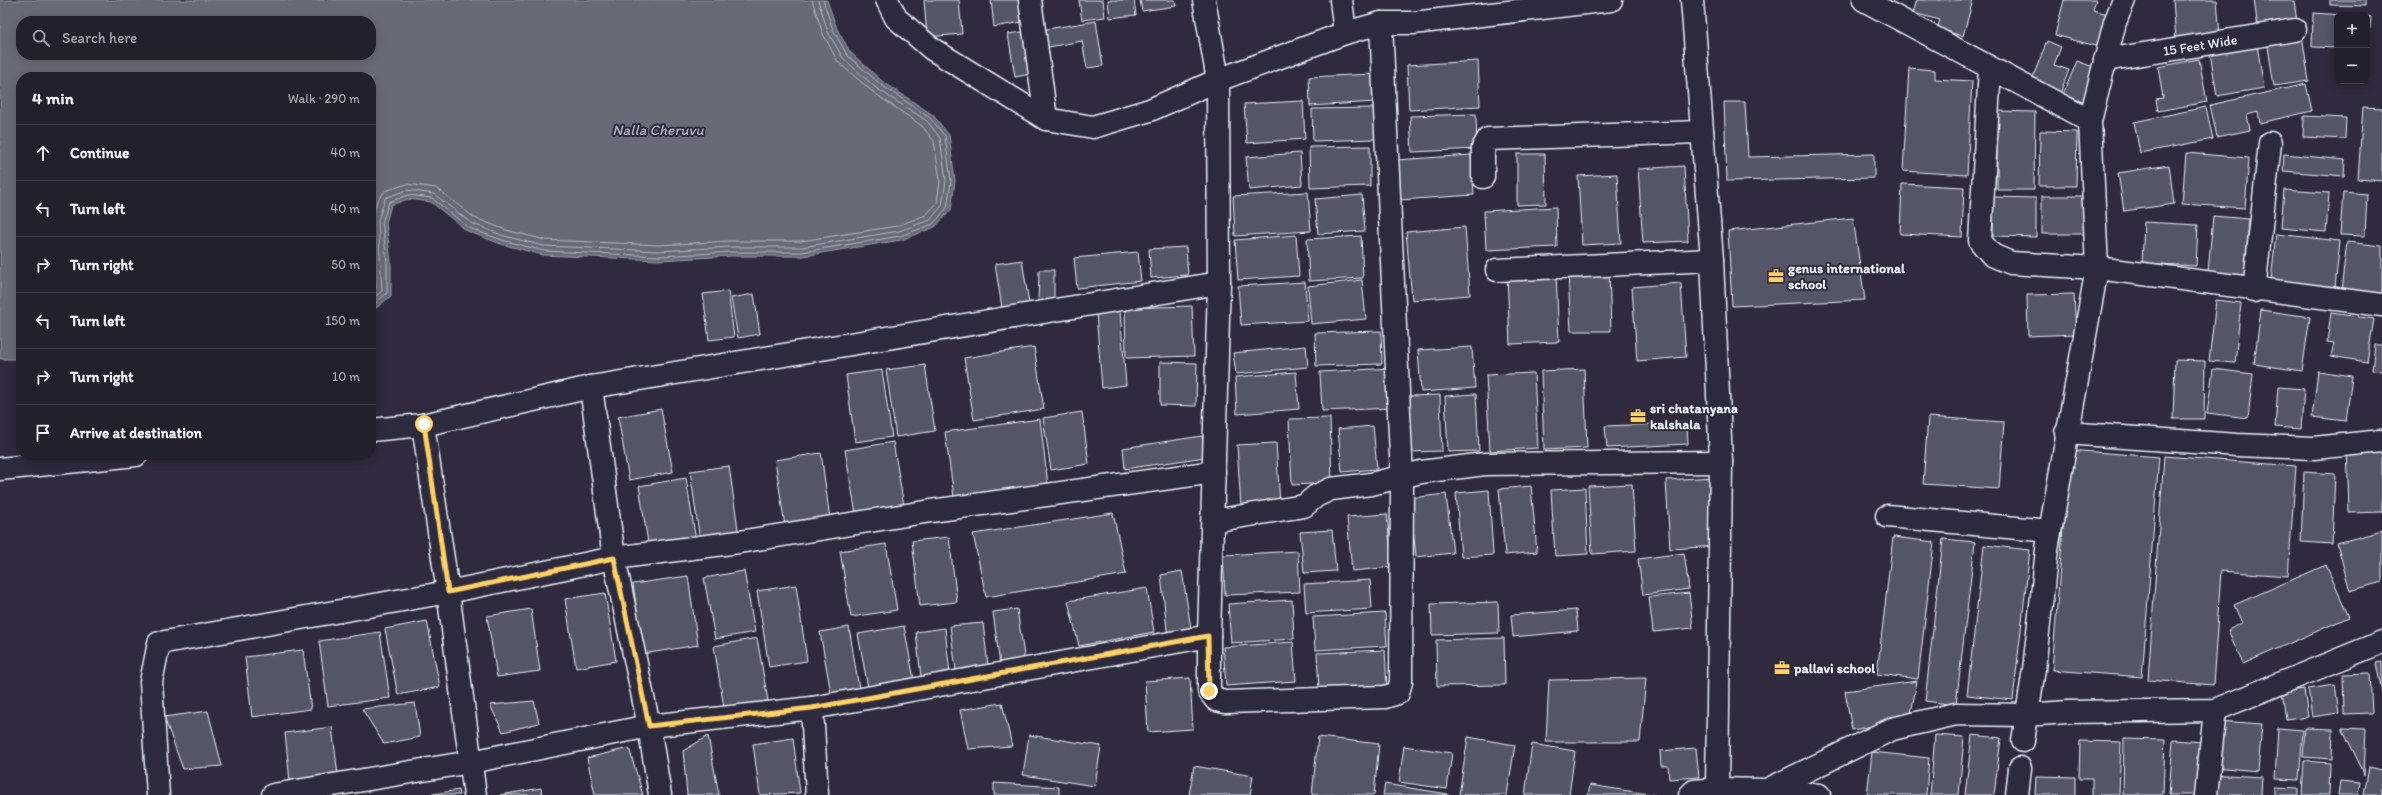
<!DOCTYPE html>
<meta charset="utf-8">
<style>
body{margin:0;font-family:Itim,sans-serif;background:#2f2d3a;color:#f1f3f6}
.controls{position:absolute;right:12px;top:12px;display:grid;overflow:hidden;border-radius:8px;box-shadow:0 2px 10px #0003}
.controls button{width:36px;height:36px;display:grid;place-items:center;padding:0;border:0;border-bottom:1px solid #403e4a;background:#23202e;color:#f1f3f6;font:20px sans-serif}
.stop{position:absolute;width:12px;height:12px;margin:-9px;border:3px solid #ffd166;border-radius:50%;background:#fff}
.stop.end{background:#ffd166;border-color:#fff;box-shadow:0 1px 4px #0008}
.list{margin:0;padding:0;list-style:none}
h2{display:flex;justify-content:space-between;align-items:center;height:52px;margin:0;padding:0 16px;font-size:17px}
h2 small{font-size:13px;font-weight:400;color:#a3a3aa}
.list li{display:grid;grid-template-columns:26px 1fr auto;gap:12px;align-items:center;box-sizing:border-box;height:56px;padding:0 16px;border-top:1px solid #403e4a}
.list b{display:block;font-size:15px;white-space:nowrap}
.list em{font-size:13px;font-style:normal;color:#a3a3aa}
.icon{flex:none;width:22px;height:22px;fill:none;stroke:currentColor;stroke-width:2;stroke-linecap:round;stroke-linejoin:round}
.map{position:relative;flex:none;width:2382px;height:795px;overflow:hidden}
.search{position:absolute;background:#23202e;box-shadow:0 2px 10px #0003;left:16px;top:16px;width:360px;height:44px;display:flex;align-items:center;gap:10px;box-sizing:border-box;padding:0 14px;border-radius:16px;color:#a3a3aa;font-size:15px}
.panel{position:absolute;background:#23202e;box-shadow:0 2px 10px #0003;left:16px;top:72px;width:360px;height:388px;border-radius:16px}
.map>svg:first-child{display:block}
</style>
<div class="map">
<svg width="2382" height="795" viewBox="0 0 2382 795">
<rect width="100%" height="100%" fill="#2f2a3d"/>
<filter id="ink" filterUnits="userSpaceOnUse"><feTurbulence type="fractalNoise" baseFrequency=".025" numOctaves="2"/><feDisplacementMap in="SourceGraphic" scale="8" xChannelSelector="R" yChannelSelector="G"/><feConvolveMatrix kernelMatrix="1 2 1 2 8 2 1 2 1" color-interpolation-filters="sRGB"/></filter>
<g filter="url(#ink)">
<!-- water -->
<path fill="#696978" stroke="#9c9fab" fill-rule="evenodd" d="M0 0H827L837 29 850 52 882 81 933 115 949 135 955 181 951 210 935 227 901 240 803 256H731L659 260 543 255 501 244 467 231 431 202 408 199 391 205 386 223 391 262V296L371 312V77H21V359H0ZM21 21H371V55H21Z"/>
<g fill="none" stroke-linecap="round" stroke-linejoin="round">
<!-- shore -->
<g stroke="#b5bbc5" stroke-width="1">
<polyline points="371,293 376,288 371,222 377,201 385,191 407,184 436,188 475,218 506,230 545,240 659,245 731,241 801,241 897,226 926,215 937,203 940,181 934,141 922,126 873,92 838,62 823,34 812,0"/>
<polyline points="371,300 382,291 378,221 385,198 407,190 434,194 471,223 504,236 544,246 659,251 731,247 802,247 899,231 930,220 942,206 946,181 940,138 927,121 876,88 843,58 828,32 818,0"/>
<polyline points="371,307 387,293 387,262 382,222 389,202 408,195 432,198 469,228 502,240 544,251 659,256 731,252 802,252 900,236 933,224 947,208 951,181 945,136 930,118 880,84 847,55 833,30 823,0"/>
</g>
</g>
<!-- building -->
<g fill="#575565" stroke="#e8f1f8">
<polygon points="924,0 959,0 962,34 927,37"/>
<polygon points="991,0 1019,0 1022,22 994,27"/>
<polygon points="1079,0 1103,0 1105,17 1082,20"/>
<polygon points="1108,0 1134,0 1136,15 1110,18"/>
<polygon points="1140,0 1175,0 1176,6 1142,11"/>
<polygon points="1917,0 1973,0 1963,36 1937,29 1940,20 1913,13"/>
<polygon points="2064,0 2096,0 2093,10 2108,14 2099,47 2055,35"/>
<polygon points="2173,0 2217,0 2220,35 2176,39"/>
<polygon points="2254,0 2294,0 2297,22 2258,28"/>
<polygon points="2330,0 2365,0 2365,6 2330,5"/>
<polygon points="2313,13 2343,15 2337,15 2337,48 2312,47"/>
<polygon points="2367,16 2371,17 2368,50 2367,50"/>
<polygon points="1096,21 1103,66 1087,68 1082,41 1043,48 1041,30"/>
<polygon points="1030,31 1036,73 1015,77 1008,34"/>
<polygon points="2302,35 2309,81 2274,86 2267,40"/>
<polygon points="2047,41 2061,47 2054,65 2069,70 2059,96 2030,84"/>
<polygon points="2257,45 2264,88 2217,96 2210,53"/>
<polygon points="2199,59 2207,102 2158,111 2156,99 2163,98 2158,67"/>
<polygon points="1478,61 1480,106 1409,110 1407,65"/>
<polygon points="2077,61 2099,69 2085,103 2063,94"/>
<polygon points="1909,68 1935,70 1935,79 1972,81 1967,175 1903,171"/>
<polygon points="1374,74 1376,102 1310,106 1309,77"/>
<polygon points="2306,84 2312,111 2260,123 2258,112 2247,115 2250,130 2217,137 2210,105"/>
<polygon points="1303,101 1305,139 1247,143 1244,104"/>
<polygon points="1724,102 1745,102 1748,157 1874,154 1874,178 1727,181"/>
<polygon points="2206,107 2213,139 2140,153 2134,122"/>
<polygon points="2363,107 2382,108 2382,181 2358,179"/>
<polygon points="1374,108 1375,139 1313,141 1312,109"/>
<polygon points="1997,111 2035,112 2034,190 1997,190"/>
<polygon points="1476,114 1477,149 1412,152 1410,116"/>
<polygon points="2304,116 2346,118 2345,139 2303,137"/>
<polygon points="2040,131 2077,132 2076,186 2039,186"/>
<polygon points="1370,146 1370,186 1310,188 1309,147"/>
<polygon points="1300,153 1302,185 1249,190 1246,157"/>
<polygon points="2186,153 2249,158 2245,208 2182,204"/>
<polygon points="1517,154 1545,154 1546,204 1517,205"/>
<polygon points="2284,154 2345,160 2344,176 2283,171"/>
<polygon points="1471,155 1474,195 1399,200 1396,160"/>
<polygon points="2169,165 2174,204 2124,211 2118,173"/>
<polygon points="1684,166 1688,241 1643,243 1638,169"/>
<polygon points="1617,174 1621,243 1582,245 1578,176"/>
<polygon points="1902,184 1964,187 1962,237 1900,234"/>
<polygon points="2284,190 2329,193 2326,232 2281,228"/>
<polygon points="1308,192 1311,231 1235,236 1233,196"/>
<polygon points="2343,192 2367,194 2365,236 2340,235"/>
<polygon points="1362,195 1365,231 1318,234 1315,199"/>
<rect x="2042" y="196" width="47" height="38"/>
<polygon points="1993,197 2036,198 2036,237 1993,236"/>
<polygon points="1556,207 1557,247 1486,250 1484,211"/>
<polygon points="2213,216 2249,219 2245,275 2208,272"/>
<polygon points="1853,218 1865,300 1732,306 1728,231"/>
<polygon points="2144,222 2198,225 2196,266 2142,263"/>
<polygon points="1465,227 1470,295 1412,300 1406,232"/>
<polygon points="2276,234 2340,241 2335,287 2271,280"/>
<polygon points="1296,235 1299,276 1238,280 1235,240"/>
<polygon points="1361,236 1363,278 1309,281 1307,239"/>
<polygon points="2347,242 2382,246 2382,295 2341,290"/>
<polygon points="1186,247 1188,275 1151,278 1149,249"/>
<polygon points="1138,252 1141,281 1077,288 1074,258"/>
<polygon points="1022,260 1030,310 1003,314 995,264"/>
<polygon points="1039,270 1054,270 1054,305 1038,305"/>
<polygon points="1609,270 1611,331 1571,331 1568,273"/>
<polygon points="1556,273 1559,342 1510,344 1507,275"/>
<polygon points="1362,280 1366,319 1311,324 1308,286"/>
<polygon points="1305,282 1308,321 1241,325 1238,286"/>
<polygon points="1681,283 1686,357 1637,361 1632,287"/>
<polygon points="728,291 734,337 709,340 703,294"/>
<polygon points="754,294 760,334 738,338 731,298"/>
<polygon points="2074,294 2076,334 2028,336 2027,295"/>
<polygon points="2216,300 2241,303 2235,363 2209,361"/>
<polygon points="1192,306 1194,356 1126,358 1125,308"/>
<polygon points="2261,310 2310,317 2302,371 2254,364"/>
<polygon points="1120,311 1126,385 1102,388 1096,313"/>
<polygon points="2331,313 2374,319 2367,362 2331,356 2334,343 2327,342"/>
<polygon points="1381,331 1382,364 1316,366 1315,333"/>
<polygon points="2375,345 2382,345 2382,371 2372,370"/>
<polygon points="1306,346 1308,367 1236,374 1233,353"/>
<polygon points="1034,347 1044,409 974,420 964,358"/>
<polygon points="1472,347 1475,388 1421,392 1418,350"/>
<polygon points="2175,360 2205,361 2204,419 2173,419"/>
<polygon points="1160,362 1197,363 1196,406 1160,405"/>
<polygon points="925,365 935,431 896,437 886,370"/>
<polygon points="1392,368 1394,408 1322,411 1320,372"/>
<polygon points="1584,369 1587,448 1544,450 1541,371"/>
<polygon points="2213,369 2253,374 2248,418 2207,413"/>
<polygon points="882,370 892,437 855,442 846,375"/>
<polygon points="2318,371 2352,376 2346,421 2312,417"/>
<polygon points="1296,372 1299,409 1237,414 1235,377"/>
<polygon points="1534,373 1538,448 1490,451 1486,375"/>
<polygon points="2278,387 2304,389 2301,429 2275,427"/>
<polygon points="1476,394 1479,451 1448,452 1445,396"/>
<polygon points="1440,395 1442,451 1411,452 1409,396"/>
<polygon points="661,409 673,472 629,480 618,417"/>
<polygon points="1082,412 1089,464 1051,470 1043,418"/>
<polygon points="1928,417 2004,422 1999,489 1923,484"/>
<polygon points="1330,418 1332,483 1292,485 1289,419"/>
<polygon points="1040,419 1048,485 954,497 945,432"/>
<polygon points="1687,423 1688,444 1607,448 1605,426"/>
<polygon points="1373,426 1377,469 1342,472 1338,429"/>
<polygon points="1202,436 1205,457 1125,469 1123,448"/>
<polygon points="893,442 904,506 856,514 845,450"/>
<polygon points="1276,443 1280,504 1241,507 1237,445"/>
<polygon points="2382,445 2382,512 2349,513 2347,446"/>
<polygon points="2069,450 2159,457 2142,677 2052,670"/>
<polygon points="821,453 830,519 785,526 775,460"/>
<polygon points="2164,456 2296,466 2288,576 2221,571 2213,685 2148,680"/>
<polygon points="729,466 739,536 700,541 690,471"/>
<polygon points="2304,472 2335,474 2332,544 2301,542"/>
<polygon points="1714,477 1718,546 1670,549 1666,480"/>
<polygon points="686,478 696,541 649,549 639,486"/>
<polygon points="1632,484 1636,551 1592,554 1588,486"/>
<polygon points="1531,486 1537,552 1505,555 1499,489"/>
<polygon points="1585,488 1588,554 1555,556 1551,490"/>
<polygon points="1489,490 1493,555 1461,557 1456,493"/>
<polygon points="1446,494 1453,553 1416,557 1410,498"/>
<polygon points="1113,513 1126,574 986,597 973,534"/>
<polygon points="1387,514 1392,567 1352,571 1347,517"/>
<polygon points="1332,530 1336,571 1304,573 1300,532"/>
<polygon points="2382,531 2382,582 2350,591 2337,543"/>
<polygon points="949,537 957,602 920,606 912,541"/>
<polygon points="1893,537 1934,542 1918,679 1877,674"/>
<polygon points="1943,539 1975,542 1956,705 1925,701"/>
<polygon points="886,544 897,610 851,617 840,551"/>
<polygon points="1984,545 2030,550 2013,700 1967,695"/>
<polygon points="1298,551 1300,592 1225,595 1223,555"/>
<polygon points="1684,553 1689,589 1643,595 1638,559"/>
<polygon points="2326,565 2349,617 2243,664 2228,630 2242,623 2234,605"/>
<polygon points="744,571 755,632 715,639 704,578"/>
<polygon points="1182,571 1192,635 1168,639 1161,575"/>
<polygon points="688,576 698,645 643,654 633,584"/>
<polygon points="1370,580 1372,609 1306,613 1304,584"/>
<polygon points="796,585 807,661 769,667 757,591"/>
<polygon points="1147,588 1154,632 1079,646 1068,601"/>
<polygon points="605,593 616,661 576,668 565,599"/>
<polygon points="1689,593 1693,628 1653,632 1649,597"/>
<polygon points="1292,600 1294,639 1231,643 1228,604"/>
<polygon points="1498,602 1499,633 1432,635 1431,604"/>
<polygon points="531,609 540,671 497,677 487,616"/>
<polygon points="1017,609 1025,662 1000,665 993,612"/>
<polygon points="1576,610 1578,631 1513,637 1511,615"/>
<polygon points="1385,613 1387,646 1315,650 1313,617"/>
<polygon points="427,621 440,687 398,695 385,629"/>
<polygon points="983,623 988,666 956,670 950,626"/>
<polygon points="904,626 914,680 868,688 858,634"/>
<polygon points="849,627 860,695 832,699 820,632"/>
<polygon points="945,628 950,674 921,677 916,632"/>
<polygon points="380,632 390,698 328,706 319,641"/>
<polygon points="757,638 768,701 724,708 714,646"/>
<polygon points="1504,638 1505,685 1437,686 1436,640"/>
<polygon points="1293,642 1296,681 1226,686 1223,647"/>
<polygon points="303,650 311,709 252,717 245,657"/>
<polygon points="1385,650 1387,687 1319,690 1317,653"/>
<polygon points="2382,662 2382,693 2376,663"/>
<polygon points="2370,673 2372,713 2344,714 2343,674"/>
<polygon points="1190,678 1193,729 1148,732 1145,681"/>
<polygon points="1646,678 1640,742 1546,742 1549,680"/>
<polygon points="1917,681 1910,719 1852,730 1845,691"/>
<polygon points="2335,685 2339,713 2312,717 2308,689"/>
<polygon points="2304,689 2308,717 2286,720 2282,692"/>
<polygon points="534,701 539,723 503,732 490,705"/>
<polygon points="415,703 420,737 384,744 362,709"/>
<polygon points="1002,703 1012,746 968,749 960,710"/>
<polygon points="208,711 222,766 183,769 164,717"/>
<polygon points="2218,721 2262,724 2258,771 2214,767"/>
<polygon points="332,727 338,775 290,781 285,733"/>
<polygon points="2278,728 2303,730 2299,780 2275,779"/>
<polygon points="2305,728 2333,729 2332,759 2303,757"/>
<polygon points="2342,728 2366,729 2364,776 2363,771"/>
<polygon points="1029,735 1101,746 1095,786 1023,775"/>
<polygon points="1935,735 1964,737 1959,795 1930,795"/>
<polygon points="1972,735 2001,738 1994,795 1965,795"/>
<polygon points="708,736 719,795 687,795 683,751"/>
<polygon points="1318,737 1379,744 1374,795 1312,795"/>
<polygon points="1468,737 1515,745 1507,795 1459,795"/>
<polygon points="793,738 800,793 760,795 753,744"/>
<polygon points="2124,739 2165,740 2163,795 2123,795"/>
<polygon points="2173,740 2204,742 2200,795 2169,795"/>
<polygon points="2080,741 2121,742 2119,795 2092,795 2092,779 2079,779"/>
<polygon points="1532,744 1575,751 1569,795 1525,795"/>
<polygon points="1404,746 1452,753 1447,789 1399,782"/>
<polygon points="629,748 643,795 595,795 587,758"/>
<polygon points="1696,748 1699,777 1669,779 1668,766 1661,766 1660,751"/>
<polygon points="1872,752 1929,758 1926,795 1867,795"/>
<polygon points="2304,761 2330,763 2329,795 2302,795"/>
<polygon points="1194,766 1253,776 1250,795 1189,795"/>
<polygon points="2369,767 2382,770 2382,795 2364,795"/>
<polygon points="2209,774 2262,777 2261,795 2208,795"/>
<polygon points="2036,776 2075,777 2075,795 2035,795"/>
<polygon points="2340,781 2360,783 2358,795 2338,795"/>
<polygon points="994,783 1059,787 1059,795 994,795"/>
<polygon points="1385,784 1448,794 1448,795 1383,795"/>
<polygon points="1590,785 1654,795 1588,795"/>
<polygon points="2275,787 2298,788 2298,795 2275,795"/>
<polygon points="541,788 542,795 500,795"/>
<polygon points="459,790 460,795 427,795"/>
</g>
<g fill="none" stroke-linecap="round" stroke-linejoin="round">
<defs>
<g id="street">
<polyline points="887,0 896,18 932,49 1046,119 1093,127 1150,110 1218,80 1345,33 1381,23 1413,23 1611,0"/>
<polyline points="1030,0 1046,119"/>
<polyline points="1341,0 1345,33"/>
<polyline points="1692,0 1712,260 1721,462 1717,789"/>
<polyline points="1864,0 2090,121"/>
<polyline points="2105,60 2295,30"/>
<polyline points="1990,68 1980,241 1992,255 2011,263 2097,268 2382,305"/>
<polyline points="1483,177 1483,148 1488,139 1702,132"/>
<polyline points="1497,270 1712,260"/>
<polyline points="2254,291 2270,143"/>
<polyline points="591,387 614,558 649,726 660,795"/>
<polyline points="371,430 423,425"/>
<polyline points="2066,433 2237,445 2314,448 2382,441"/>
<polyline points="0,469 136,455"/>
<polyline points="1887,516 2050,531"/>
<polyline points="1213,521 1304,506 1316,496 1331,489 1371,484 1421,472 1485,464 1721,462"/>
<polyline points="1209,636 1209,691 1216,700 1225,702 1385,697 1398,693 1401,682 1402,478 1381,23"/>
<polyline points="812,708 817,795"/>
<polyline points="2023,741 2034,669 2047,549 2097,268 2090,121 2115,22 2124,0"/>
<polyline points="1767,790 1819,795"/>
<polyline points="158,795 151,682 159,643 448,592 423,425 591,387 1219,283"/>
<polyline points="273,795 471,762 649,726 812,708 1209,636 1219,283 1218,80 1204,0"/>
<polyline points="475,795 448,592 614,558 739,542 931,511 1214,472"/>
<polyline points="1690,795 1694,791 1717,789 1767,790 1892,729 1956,714 2026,715 2067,712 2215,710 2382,642"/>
<polyline points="2017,795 2020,768"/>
<polyline points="2206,795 2215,710"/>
</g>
</defs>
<!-- street casing -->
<use href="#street" stroke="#e8f1f8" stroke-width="25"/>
<!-- street -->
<use href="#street" stroke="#2f2a3d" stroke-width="22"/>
</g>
</g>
<g fill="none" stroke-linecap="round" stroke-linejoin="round" filter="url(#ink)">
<!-- route -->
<polyline stroke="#ffd166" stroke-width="5" points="424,424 448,592 614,558 649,726 812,708 1208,636 1209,691"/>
</g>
<!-- icons -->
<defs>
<symbol id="office-bare" viewBox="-9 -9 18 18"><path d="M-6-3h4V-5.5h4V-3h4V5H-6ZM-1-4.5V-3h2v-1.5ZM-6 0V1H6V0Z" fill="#ffd166" stroke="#2f2a3d" stroke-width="2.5" paint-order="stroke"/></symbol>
</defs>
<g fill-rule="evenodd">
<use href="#office-bare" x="1765" y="265" width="22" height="22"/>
<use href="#office-bare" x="1627" y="405" width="22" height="22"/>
<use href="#office-bare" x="1771" y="657" width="22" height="22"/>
</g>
<g text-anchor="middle" stroke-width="4" stroke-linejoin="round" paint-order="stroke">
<!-- street labels -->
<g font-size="14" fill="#e8f1f8" stroke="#2f2a3d">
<text transform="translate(2200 45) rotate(-9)" y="5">15 Feet Wide</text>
</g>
<!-- poi labels -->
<g font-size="14" font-weight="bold" fill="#e8f1f8" stroke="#2f2a3d" text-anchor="start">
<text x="1788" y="273">genus international<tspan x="1788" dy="16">school</tspan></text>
<text x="1650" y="413">sri chatanyana<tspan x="1650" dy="16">kalshala</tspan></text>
<text x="1794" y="673">pallavi school</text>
</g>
<!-- water labels -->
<g font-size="15" font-style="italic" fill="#afb4be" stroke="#2f2a3d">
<text x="658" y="135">Nalla Cheruvu</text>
</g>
</g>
</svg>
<div class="controls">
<button>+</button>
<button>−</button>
</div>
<div class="stop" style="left:424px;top:424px"></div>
<div class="stop end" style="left:1209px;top:691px"></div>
<div class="search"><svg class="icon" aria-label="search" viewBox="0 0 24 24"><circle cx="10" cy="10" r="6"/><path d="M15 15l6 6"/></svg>Search here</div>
<section class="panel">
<h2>4 min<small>Walk · 290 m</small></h2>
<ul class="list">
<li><svg class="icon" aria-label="ahead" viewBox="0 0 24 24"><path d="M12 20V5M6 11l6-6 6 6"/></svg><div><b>Continue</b></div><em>40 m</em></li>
<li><svg class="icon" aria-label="left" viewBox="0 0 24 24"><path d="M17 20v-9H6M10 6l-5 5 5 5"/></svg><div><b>Turn left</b></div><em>40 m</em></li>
<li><svg class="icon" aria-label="right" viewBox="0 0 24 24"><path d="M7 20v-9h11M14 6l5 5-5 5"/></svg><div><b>Turn right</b></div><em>50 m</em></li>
<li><svg class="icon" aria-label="left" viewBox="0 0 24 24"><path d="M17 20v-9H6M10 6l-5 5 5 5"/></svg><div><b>Turn left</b></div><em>150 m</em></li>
<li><svg class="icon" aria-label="right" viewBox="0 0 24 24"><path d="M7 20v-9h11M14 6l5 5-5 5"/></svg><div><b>Turn right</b></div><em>10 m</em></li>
<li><svg class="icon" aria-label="arrive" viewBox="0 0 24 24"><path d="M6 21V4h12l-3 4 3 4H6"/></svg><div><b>Arrive at destination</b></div></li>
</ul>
</section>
</div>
